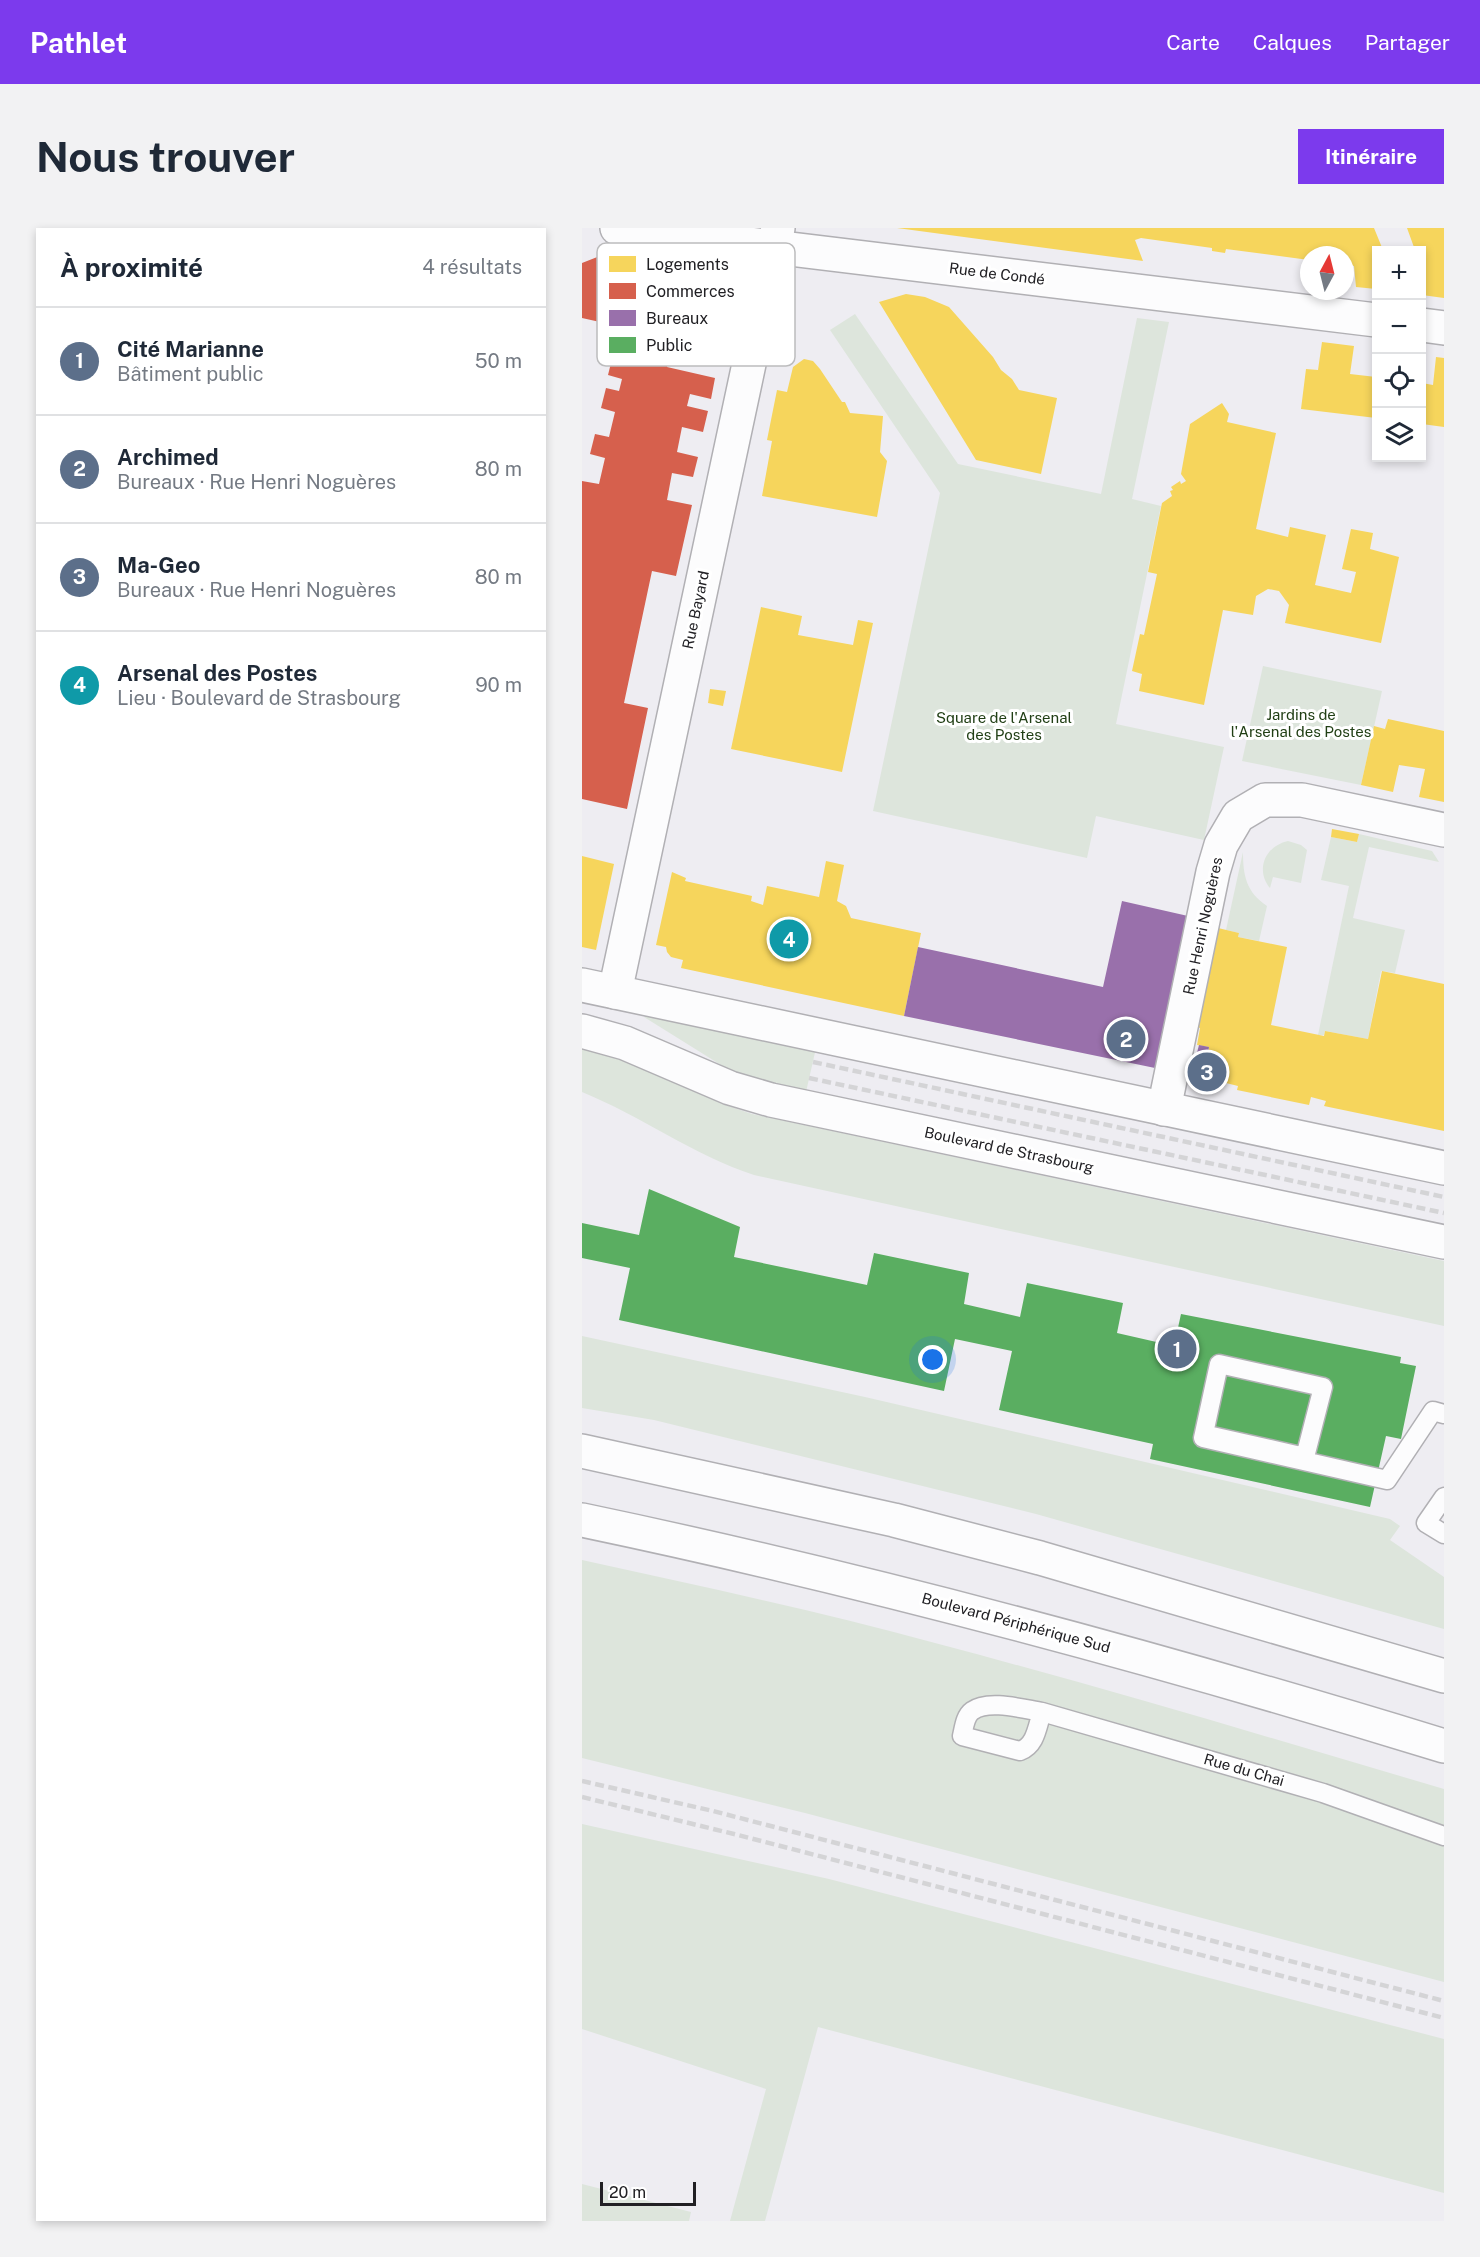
<!DOCTYPE html>
<html lang="fr">
<meta charset="utf-8">
<style>
body{margin:0;font-family:"Public Sans",sans-serif;background:#f2f2f3;color:#1f2937}
.controls{position:absolute;right:18px;top:18px;display:grid;overflow:hidden;border-radius:0px;box-shadow:0 3px 9px #0003}
.controls button{width:54px;height:54px;display:grid;place-items:center;padding:0;border:0;border-bottom:2px solid #e0e1e3;background:#fff;color:#1f2937;font:30px sans-serif}
.compass{position:absolute;left:718px;top:18px;width:54px;height:54px;border-radius:50%;background:#fff;box-shadow:0 3px 9px #0003;rotate:7deg}
.scale{position:absolute;left:18px;bottom:15px;width:96px;box-sizing:border-box;padding-left:6px;border:3px solid #212024;border-top:0;font-size:16px;line-height:21px;white-space:nowrap;color:#212024;-webkit-text-stroke:4px #fff;paint-order:stroke}
.you{position:absolute;left:351px;top:1132px;width:21px;height:21px;margin:-15px;border:4px solid #fff;border-radius:50%;background:#1a73e8;box-shadow:0 0 0 9px #1a73e833}
.badge{display:grid;place-items:center;width:39px;height:39px;border-radius:50%;background:#7c3aed;color:#fff;font-size:20px;font-weight:700}
.pin{position:absolute;translate:-50% -50%;border:3px solid #fff;box-shadow:0 2px 6px #0006}
.list{margin:0;padding:0;list-style:none}
h2{display:flex;justify-content:space-between;align-items:center;height:78px;margin:0;padding:0 24px;font-size:26px}
h2 small{font-size:20px;font-weight:400;color:#747a83}
.list li{display:grid;grid-template-columns:39px 1fr auto;gap:18px;align-items:center;box-sizing:border-box;height:108px;padding:0 24px;border-top:2px solid #e0e1e3}
.list b{display:block;font-size:22px;white-space:nowrap}
.list p{margin:0;font-size:20px;white-space:nowrap;color:#747a83}
.list em{font-size:20px;font-style:normal;color:#747a83}
.icon{flex:none;width:33px;height:33px;fill:none;stroke:currentColor;stroke-width:2;stroke-linecap:round;stroke-linejoin:round}
.map{position:relative;flex:none;width:862px;height:1993px;overflow:hidden;border-radius:0px}
header{display:flex;align-items:center;gap:36px;box-sizing:border-box;height:84px;padding:0 30px;background:#7c3aed;color:#fff}
header strong{font-size:28px}
nav{display:flex;gap:33px;margin-inline-start:auto;font-size:21px}
.intro{display:flex;align-items:center;justify-content:space-between;box-sizing:border-box;height:144px;padding:0 36px}
h1{margin:0;font-size:42px}
.button{padding:15px 27px;border-radius:0px;background:#7c3aed;color:#fff;font-size:21px;font-weight:700}
main{display:flex;gap:36px;padding:0 36px}
aside{flex:1;background:#fff;border-radius:0px;box-shadow:0 3px 9px #0003}
.map>svg:first-child{display:block}
</style>
<header>
<strong>Pathlet</strong>
<nav><a>Carte</a><a>Calques</a><a>Partager</a></nav>
</header>
<div class="intro"><h1>Nous trouver</h1><a class="button">Itinéraire</a></div>
<main>
<aside>
<h2>À proximité<small>4 résultats</small></h2>
<ul class="list">
<li><span class="badge" style="background:#5c6f8a">1</span><div><b>Cité Marianne</b><p>Bâtiment public</p></div><em>50 m</em></li>
<li><span class="badge" style="background:#5c6f8a">2</span><div><b>Archimed</b><p>Bureaux · Rue Henri Noguères</p></div><em>80 m</em></li>
<li><span class="badge" style="background:#5c6f8a">3</span><div><b>Ma-Geo</b><p>Bureaux · Rue Henri Noguères</p></div><em>80 m</em></li>
<li><span class="badge" style="background:#0f9aa8">4</span><div><b>Arsenal des Postes</b><p>Lieu · Boulevard de Strasbourg</p></div><em>90 m</em></li>
</ul>
</aside>
<div class="map">
<svg width="862" height="1993" viewBox="0 0 862 1993">
<rect width="100%" height="100%" fill="#eeedf2"/>
<!-- green -->
<g fill="#dde5dc">
<polygon points="273,86 376,236 519,266 555,90 587,94 550,271 579,278 534,496 642,519 622,612 514,588 505,630 291,583 358,265 248,102"/>
<polygon points="681,438 800,463 779,557 660,533"/>
<polygon points="777,606 850,623 857,634 787,619 771,690 823,702 813,745 799,743 786,811 743,803 742,807 736,807 767,658 739,652 749,609 775,614"/>
<path d="M706 613 719 617 725 622 719 655 691 649 688 660C673 642 683 618 706 613Z"/>
<path d="M661 624C661 647 664 664 685 678L677 713 656 709 657 705 644 702Z"/>
<polygon points="66,784 234,820 224,864 175,854 147,842 62,789"/>
<path d="M0 813 89 847 138 875 170 886 862 1033V1098L172 947C111 927 59 888 0 864Z"/>
<polygon points="0,1108 283,1169 808,1291 818,1298 808,1312 862,1349 862,1401 454,1286 72,1192 0,1180"/>
<path d="M0 1332C118 1358 236 1383 353 1415 523 1460 693 1511 862 1561V1754L223 1585 0 1530Z"/>
<polygon points="0,1596 247,1651 862,1811 862,1965 236,1799 183,1993 148,1993 184,1861 0,1801"/>
<polygon points="0,1956 109,1984 107,1993 0,1993"/>
</g>
<!-- homes -->
<g fill="#f6d55c">
<polygon points="315,0 792,0 801,22 794,22 794,61 774,59 772,38 763,36 763,27 727,27 727,32 644,21 643,25 630,23 630,20 559,10 553,12 561,33"/>
<polygon points="825,0 862,0 862,70 840,67 840,53 844,51 840,40 840,22 833,22"/>
<polygon points="324,66 343,69 367,79 411,129 419,142 430,151 437,162 475,170 459,246 394,232 297,74"/>
<polygon points="740,114 772,118 768,146 794,149 794,190 719,181 724,141 736,142"/>
<polygon points="854,129 862,130 862,199 840,196 840,155 851,157"/>
<polygon points="222,131 231,133 238,141 260,174 263,174 268,185 301,188 298,224 305,233 295,289 180,268 190,213 185,212 195,162 205,164 211,139"/>
<polygon points="640,175 647,186 645,194 694,205 674,301 706,309 708,299 744,307 733,357 769,365 774,344 760,341 769,301 791,305 788,321 817,329 799,415 703,395 707,377 697,363 686,361 674,368 671,387 641,382 622,477 557,463 560,446 550,443 558,406 562,407 575,346 566,344 580,275 590,268 588,263 591,262 589,259 598,253 599,256 604,253 599,246 608,196"/>
<polygon points="179,379 220,388 216,407 271,417 276,392 291,395 260,544 149,521"/>
<polygon points="128,461 144,463 141,478 126,475"/>
<polygon points="806,491 862,503 862,574 837,569 843,541 817,537 811,564 779,557 792,498 803,501"/>
<polygon points="750,601 777,606 775,614 749,609"/>
<polygon points="0,628 32,636 14,722 0,719"/>
<polygon points="244,633 262,637 255,673 264,678 269,690 339,705 322,788 99,740 101,732 89,729 85,724 84,719 74,717 90,644 104,650 103,653 170,668 169,673 181,677 185,658 237,669"/>
<polygon points="636,700 657,705 656,709 705,719 689,797 742,808 743,803 786,811 800,743 862,756 862,903 742,878 744,873 729,869 727,877 655,862 656,858 644,855 646,844 623,839 627,819 615,817 618,800 615,799"/>
</g>
<!-- shops -->
<polygon fill="#d6604d" points="28,24 158,41 142,121 91,110 85,139 133,150 129,171 108,166 105,178 126,183 121,204 100,199 95,224 116,229 111,249 90,245 85,272 110,277 94,348 70,343 42,475 66,480 45,581 0,571 0,253 17,256 23,230 8,226 13,206 27,209 33,184 19,180 24,160 37,163 40,151 26,147 31,127 61,134 67,105 0,90 0,35"/>
<!-- offices -->
<g fill="#9970ab">
<polygon points="540,673 606,688 573,840 322,788 336,719 521,759"/>
<polygon points="617,817 627,819 623,839 646,844 644,854 609,848"/>
</g>
<!-- public -->
<polygon fill="#5aae61" points="67,961 158,999 152,1029 285,1057 292,1025 387,1045 382,1076 438,1089 445,1055 541,1075 535,1105 592,1118 599,1086 819,1129 818,1135 834,1138 819,1211 804,1208 788,1279 568,1231 571,1216 417,1182 430,1123 373,1111 362,1163 37,1092 48,1040 0,1030 0,995 57,1007"/>
<g fill="none" stroke-linecap="round" stroke-linejoin="round">
<defs>
<g id="service">
<polyline points="630,1208 723,1229 741,1159 637,1136 621,1210 805,1252 851,1183 862,1186"/>
<polyline points="862,1269 844,1295 862,1306"/>
<path d="M460 1484C455 1499 454 1517 438 1523L380 1508C382 1500 383 1488 390 1483 406 1471 441 1481 460 1484L741 1565 862 1608"/>
</g>
<g id="minor">
<polyline points="35,0 794,92"/>
<polyline points="840,97 862,100"/>
<polyline points="33,764 196,0"/>
<polyline points="582,881 631,644 639,617 656,588 683,572 720,572 862,602"/>
</g>
<g id="primary">
<polyline points="0,757 862,940"/>
<polyline points="0,803 43,815 148,860 189,872 862,1014"/>
</g>
<g id="motorway">
<polyline points="0,1223 312,1292 458,1330 862,1448"/>
<path d="M0 1292C291 1353 578 1431 862 1518"/>
</g>
</defs>
<!-- service casing -->
<use href="#service" stroke="#b1b0b4" stroke-width="21"/>
<!-- minor casing -->
<use href="#minor" stroke="#b1b0b4" stroke-width="36"/>
<!-- primary casing -->
<use href="#primary" stroke="#b1b0b4" stroke-width="36"/>
<!-- motorway casing -->
<use href="#motorway" stroke="#b1b0b4" stroke-width="36"/>
<!-- service -->
<use href="#service" stroke="#fcfcfd" stroke-width="18"/>
<!-- minor -->
<use href="#minor" stroke="#fcfcfd" stroke-width="33"/>
<!-- primary -->
<use href="#primary" stroke="#fcfcfd" stroke-width="33"/>
<!-- motorway -->
<use href="#motorway" stroke="#fcfcfd" stroke-width="33"/>
<!-- rail -->
<g stroke="#d4d4d6" stroke-width="4.5" stroke-dasharray="9 4.5" stroke-linecap="butt">
<polyline points="231,834 862,969"/>
<polyline points="227,850 862,985"/>
<polyline points="0,1553 131,1583 862,1773"/>
<polyline points="0,1569 156,1607 862,1790"/>
</g>
</g>
<g text-anchor="middle" stroke-width="6" stroke-linejoin="round" paint-order="stroke">
<!-- street labels -->
<g font-size="15" fill="#212024" stroke="#fff">
<text transform="translate(415 46) rotate(7)" y="5">Rue de Condé</text>
<text transform="translate(114 382) rotate(-78)" y="5">Rue Bayard</text>
<text transform="translate(621 698) rotate(-78)" y="5">Rue Henri Noguères</text>
<text transform="translate(427 922) rotate(12)" y="5">Boulevard de Strasbourg</text>
<text transform="translate(434 1395) rotate(15)" y="5">Boulevard Périphérique Sud</text>
<text transform="translate(662 1542) rotate(16)" y="5">Rue du Chai</text>
</g>
<!-- park labels -->
<g font-size="15" fill="#213f15" stroke="#fff">
<text x="719" y="492">Jardins de<tspan x="719" dy="17">l'Arsenal des Postes</tspan></text>
<text x="422" y="495">Square de l'Arsenal<tspan x="422" dy="17">des Postes</tspan></text>
</g>
</g>
<!-- legend -->
<rect x="15" y="15" width="198" height="123" rx="9" fill="#fff" stroke="#bcbcbd" stroke-width="1.5"/>
<rect x="27" y="28" width="27" height="16" fill="#f6d55c"/>
<rect x="27" y="55" width="27" height="16" fill="#d6604d"/>
<rect x="27" y="82" width="27" height="16" fill="#9970ab"/>
<rect x="27" y="109" width="27" height="16" fill="#5aae61"/>
<g font-size="16" fill="#212024">
<text x="64" y="42">Logements</text>
<text x="64" y="69">Commerces</text>
<text x="64" y="96">Bureaux</text>
<text x="64" y="123">Public</text>
</g>
</svg>
<div class="controls">
<button>+</button>
<button>−</button>
<button><svg class="icon" aria-label="locate" viewBox="0 0 24 24"><circle cx="12" cy="12" r="6"/><path d="M12 2v4M12 18v4M2 12h4M18 12h4"/></svg></button>
<button><svg class="icon" aria-label="layers" viewBox="0 0 24 24"><path d="M12 4l9 5-9 5-9-5zM3 14l9 5 9-5"/></svg></button>
</div>
<svg class="compass" viewBox="-18 -18 36 36"><path d="M0-13l5 13h-10z" fill="#e53935"/><path d="M0 13l5-13h-10z" fill="#747a83"/></svg>
<div class="scale">20 m</div>
<div class="you"></div>
<div class="pin badge" style="left:595px;top:1121px;background:#5c6f8a">1</div>
<div class="pin badge" style="left:544px;top:811px;background:#5c6f8a">2</div>
<div class="pin badge" style="left:625px;top:844px;background:#5c6f8a">3</div>
<div class="pin badge" style="left:207px;top:711px;background:#0f9aa8">4</div>
</div>
</main>
